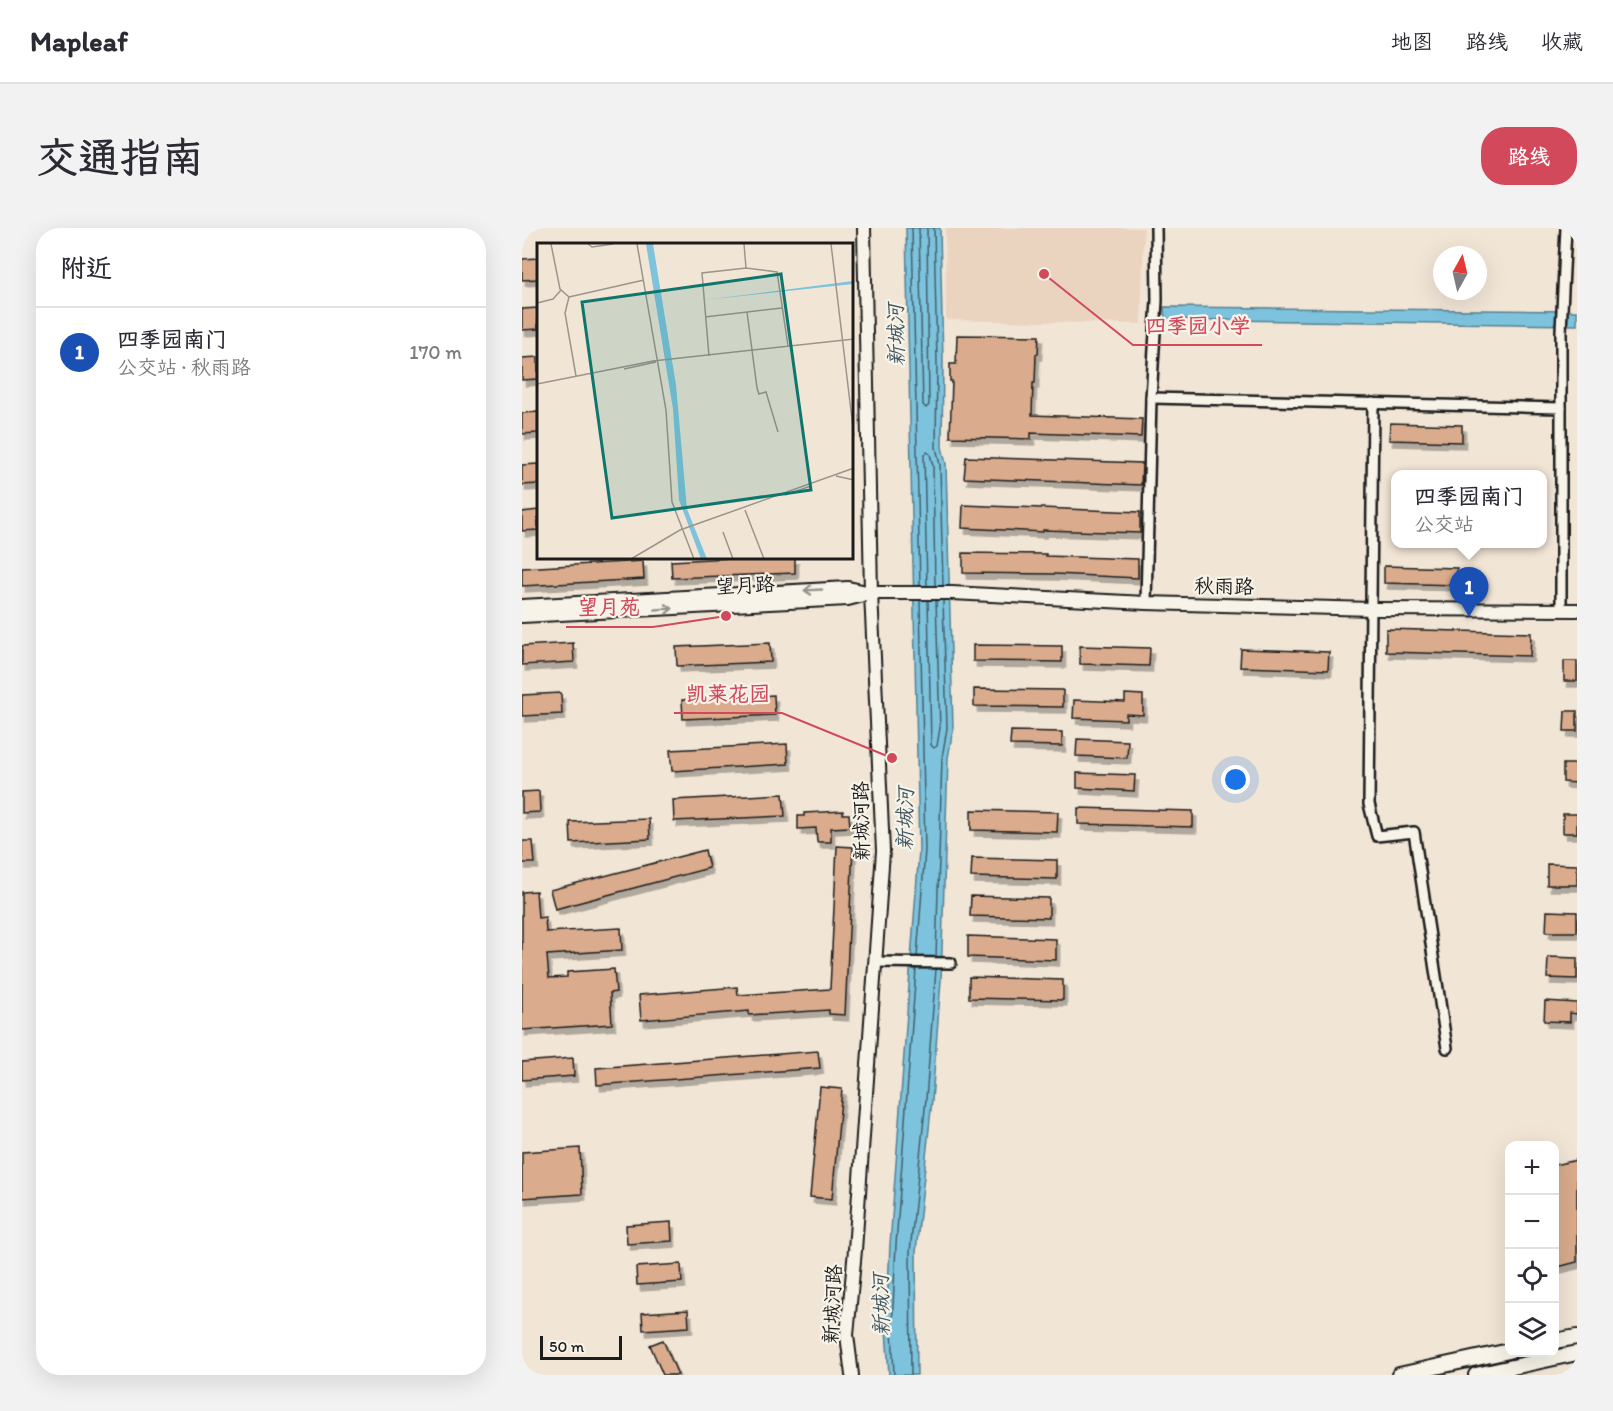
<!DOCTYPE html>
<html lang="zh">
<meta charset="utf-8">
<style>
body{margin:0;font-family:Itim,"LXGW WenKai TC",sans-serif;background:#f2f2f3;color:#2b2b33}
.controls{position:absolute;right:18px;bottom:18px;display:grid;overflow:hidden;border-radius:12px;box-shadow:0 6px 24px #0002}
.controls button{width:54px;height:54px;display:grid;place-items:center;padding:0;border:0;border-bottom:2px solid #e1e1e2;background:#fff;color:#2b2b33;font:30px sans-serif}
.compass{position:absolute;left:911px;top:18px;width:54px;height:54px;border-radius:50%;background:#fff;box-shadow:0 6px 24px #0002;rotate:8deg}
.scale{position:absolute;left:18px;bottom:15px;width:82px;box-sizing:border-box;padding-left:6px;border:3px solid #1c1c1c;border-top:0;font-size:16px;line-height:21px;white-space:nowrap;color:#1c1c1c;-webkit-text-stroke:4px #f7f3e8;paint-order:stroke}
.you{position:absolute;left:714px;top:552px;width:21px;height:21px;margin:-15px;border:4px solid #fff;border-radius:50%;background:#1a73e8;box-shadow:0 0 0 9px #1a73e833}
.badge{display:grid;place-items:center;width:39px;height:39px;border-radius:50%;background:#d1495b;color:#fff;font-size:20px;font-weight:700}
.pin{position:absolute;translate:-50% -50px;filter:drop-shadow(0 2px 3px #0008)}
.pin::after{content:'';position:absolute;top:32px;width:21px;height:18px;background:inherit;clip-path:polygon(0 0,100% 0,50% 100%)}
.popup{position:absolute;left:869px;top:242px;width:156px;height:78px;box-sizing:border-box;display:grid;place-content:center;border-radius:12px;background:#fff;filter:drop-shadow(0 2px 4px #0005);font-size:20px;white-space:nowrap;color:#7c7c81}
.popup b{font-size:22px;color:#2b2b33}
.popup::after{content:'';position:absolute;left:50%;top:100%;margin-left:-12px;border:12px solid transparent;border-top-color:#fff}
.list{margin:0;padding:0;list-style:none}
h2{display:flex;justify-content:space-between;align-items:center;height:78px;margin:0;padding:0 24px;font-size:26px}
h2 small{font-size:20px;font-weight:400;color:#7c7c81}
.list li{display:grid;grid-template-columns:39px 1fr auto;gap:18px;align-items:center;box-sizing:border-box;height:90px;padding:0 24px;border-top:2px solid #e1e1e2}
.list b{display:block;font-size:22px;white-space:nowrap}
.list p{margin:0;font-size:20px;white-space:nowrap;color:#7c7c81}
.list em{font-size:20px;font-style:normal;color:#7c7c81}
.icon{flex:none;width:33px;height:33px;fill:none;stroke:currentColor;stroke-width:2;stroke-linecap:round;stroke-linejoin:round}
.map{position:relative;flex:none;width:1055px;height:1147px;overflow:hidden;border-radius:24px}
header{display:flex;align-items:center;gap:36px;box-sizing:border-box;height:84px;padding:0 30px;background:#fff;border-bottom:2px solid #e1e1e2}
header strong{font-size:28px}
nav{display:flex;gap:33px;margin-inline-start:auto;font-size:21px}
.intro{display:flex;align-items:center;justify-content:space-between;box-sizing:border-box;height:144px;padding:0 36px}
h1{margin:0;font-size:42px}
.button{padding:15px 27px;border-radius:24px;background:#d1495b;color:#fff;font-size:21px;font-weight:700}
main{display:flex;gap:36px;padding:0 36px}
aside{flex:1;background:#fff;border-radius:24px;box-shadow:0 6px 24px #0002}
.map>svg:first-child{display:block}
</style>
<header>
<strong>Mapleaf</strong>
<nav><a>地图</a><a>路线</a><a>收藏</a></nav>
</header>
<div class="intro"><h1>交通指南</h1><a class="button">路线</a></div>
<main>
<aside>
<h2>附近<small></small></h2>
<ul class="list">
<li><span class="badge" style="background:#1a4fb4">1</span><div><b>四季园南门</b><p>公交站 · 秋雨路</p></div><em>170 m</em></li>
</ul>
</aside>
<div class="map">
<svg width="1055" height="1147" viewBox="0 0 1055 1147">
<defs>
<filter id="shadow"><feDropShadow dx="3.5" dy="6" stdDeviation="0" flood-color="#0004"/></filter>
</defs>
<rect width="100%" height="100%" fill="#f1e5d6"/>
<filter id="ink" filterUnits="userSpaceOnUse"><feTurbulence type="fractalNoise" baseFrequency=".0167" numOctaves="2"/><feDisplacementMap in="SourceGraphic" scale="12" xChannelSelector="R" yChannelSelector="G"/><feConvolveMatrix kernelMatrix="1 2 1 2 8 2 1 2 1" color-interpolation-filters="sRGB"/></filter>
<g filter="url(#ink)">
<!-- built -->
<polygon fill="#ead4c0" points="423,0 622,0 619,96 424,92"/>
<!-- water -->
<g fill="#7dc3de" stroke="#568090" stroke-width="1.5">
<polygon points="384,0 418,0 421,135 420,219 424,236 431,501 426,530 419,752 410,872 394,1024 395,1147 367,1147 364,1101 368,1017 397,622"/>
<polygon points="642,79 1055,83 1055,97 643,91"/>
</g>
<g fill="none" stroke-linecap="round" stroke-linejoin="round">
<!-- shore -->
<g stroke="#435f6a" stroke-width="1.5">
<polyline points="390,0 398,358"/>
<polyline points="397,0 401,177 404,180 407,177 405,0"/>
<polyline points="412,0 415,135 414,219 418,237 421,358"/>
<polyline points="405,358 402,227 405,224 408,226 411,238 413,358"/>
<polyline points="406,372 409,517 412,520 415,518 418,500 414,372"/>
<polyline points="395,729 403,622 398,372"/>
<polyline points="414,729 420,530 425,500 421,372"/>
<polyline points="372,1147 370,1100 374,1017 394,741"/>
<polyline points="389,1147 388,1024 404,871 414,741"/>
</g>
</g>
<!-- building -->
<g fill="#daab8c" stroke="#1c1c1c" stroke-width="1.5" filter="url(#shadow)">
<polygon points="16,30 16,51 0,52 0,31"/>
<polygon points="16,80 16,101 0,102 0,81"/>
<polygon points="435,107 517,108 516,126 514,126 513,155 511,155 510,187 620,191 619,209 509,205 509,211 428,209 430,153 428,153 428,136 434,136"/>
<polygon points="16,129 16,151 0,152 0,130"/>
<polygon points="16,184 16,205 0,206 0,185"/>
<polygon points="868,195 940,197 940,214 867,212"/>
<polygon points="444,229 620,235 619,257 442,250"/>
<polygon points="16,236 16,256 0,257 0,237"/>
<polygon points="441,277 618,284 618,305 521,302 521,304 440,300"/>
<polygon points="16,282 16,302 0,303 0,284"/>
<polygon points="441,325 524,326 524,328 616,331 616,350 533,346 441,345"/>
<polygon points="208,330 273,330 273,345 150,350 149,333"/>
<polygon points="121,333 122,351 0,358 0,340"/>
<polygon points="862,338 935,340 934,357 862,355"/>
<polygon points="864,401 1009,405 1008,428 864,424"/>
<polygon points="51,415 52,434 0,437 0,418"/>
<polygon points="248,415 249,434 155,438 154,419"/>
<polygon points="451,417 540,418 540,434 451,433"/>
<polygon points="558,418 628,420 627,438 558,436"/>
<polygon points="719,421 807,424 806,442 718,439"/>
<rect x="1042" y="433" width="13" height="20"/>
<polygon points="452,461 541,462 541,479 452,478"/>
<polygon points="39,465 40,486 0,488 0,467"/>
<polygon points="603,466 621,467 621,487 604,486 604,492 551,490 552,472 603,474"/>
<polygon points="252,467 253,487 161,491 160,472"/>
<polygon points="1043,483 1055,483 1055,503 1042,503"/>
<polygon points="489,503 540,504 540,518 488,517"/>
<polygon points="555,511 606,513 605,530 554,528"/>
<polygon points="265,516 266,536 150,543 148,522"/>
<polygon points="1041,536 1055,536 1055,555 1041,554"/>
<polygon points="555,545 613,547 612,563 555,560"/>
<polygon points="17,563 18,584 0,585 0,564"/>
<polygon points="261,566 263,588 152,593 151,572"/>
<polygon points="556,580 671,583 671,599 556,596"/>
<polygon points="449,582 536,584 535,604 449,602"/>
<polygon points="321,583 321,586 327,586 328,599 309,600 309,614 295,614 294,600 276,601 276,588 282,588 282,585"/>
<rect x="1041" y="586" width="14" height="19"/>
<polygon points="127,591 128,611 49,615 48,594"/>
<polygon points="0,613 11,613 13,635 0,635"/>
<polygon points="315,618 331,619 323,787 307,786 307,782 227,787 227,783 119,792 117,767 215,759 216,767 308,761"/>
<polygon points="183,622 187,640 33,681 28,662"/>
<polygon points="450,630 535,632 535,651 449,649"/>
<polygon points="1025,636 1055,637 1055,657 1025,657"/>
<polygon points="14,663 16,690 23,689 24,704 99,700 100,722 25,727 27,750 45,749 45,744 92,741 94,764 88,765 90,796 0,802 0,664"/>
<polygon points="449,668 527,670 527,690 448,688"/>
<polygon points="1025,683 1055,684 1055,704 1024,704"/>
<polygon points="446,708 534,711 534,732 446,729"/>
<polygon points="1026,729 1055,730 1055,751 1025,750"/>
<polygon points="447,749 541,752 541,772 447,770"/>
<polygon points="1023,773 1055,775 1055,786 1048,785 1048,794 1022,793"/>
<polygon points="296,823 298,840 75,857 74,840"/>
<polygon points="51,830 52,848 0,852 0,834"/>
<polygon points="298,859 320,861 310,971 288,969"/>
<polygon points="58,920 60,966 0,970 0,924"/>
<polygon points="1055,932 1055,1034 1032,1040 1032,937"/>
<polygon points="149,994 150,1013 105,1016 104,997"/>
<polygon points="159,1036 160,1054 115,1057 114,1039"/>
<polygon points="166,1082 167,1099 121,1102 120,1085"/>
<polygon points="141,1112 156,1147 141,1147 128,1117"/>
</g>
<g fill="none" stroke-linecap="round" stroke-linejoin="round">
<defs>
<g id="minor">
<polyline points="629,170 1039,180"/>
<polyline points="851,175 847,576 855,608 892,604 925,820"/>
<polyline points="624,375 629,170 635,72 634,0"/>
<polyline points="1039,382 1039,103 1044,0"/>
<polyline points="353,734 429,735"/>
</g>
<g id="tertiary">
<polyline points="0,378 326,360 345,364"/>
<polyline points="0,388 326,371 349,365 430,365 624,375 850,381 1055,382"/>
<polyline points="330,1147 325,1107 333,1022 361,623 349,365 342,0"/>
</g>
<g id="secondary">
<polyline points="1032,1113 1055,1109"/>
<polyline points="877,1147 987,1123"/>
<polyline points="954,1147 1055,1125"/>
</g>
</defs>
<!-- minor casing -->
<use href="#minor" stroke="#1c1c1c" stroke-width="14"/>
<!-- tertiary casing -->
<use href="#tertiary" stroke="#1c1c1c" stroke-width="16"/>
<!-- secondary casing -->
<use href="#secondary" stroke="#1c1c1c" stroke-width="18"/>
<!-- minor -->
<use href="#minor" stroke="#f7f3e8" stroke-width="9"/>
<!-- tertiary -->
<use href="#tertiary" stroke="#f7f3e8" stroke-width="12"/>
<!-- secondary -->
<use href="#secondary" stroke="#f7f3e8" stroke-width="14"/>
</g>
<!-- one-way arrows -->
<defs><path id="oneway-shaft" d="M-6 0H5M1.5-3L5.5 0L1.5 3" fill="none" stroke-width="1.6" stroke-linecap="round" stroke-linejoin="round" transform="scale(1.5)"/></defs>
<g stroke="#94928c">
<use href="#oneway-shaft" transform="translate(291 362) rotate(177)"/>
<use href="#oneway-shaft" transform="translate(142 381) rotate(-3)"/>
</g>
</g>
<g text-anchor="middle" stroke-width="4.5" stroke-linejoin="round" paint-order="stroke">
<!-- street labels -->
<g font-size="20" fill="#1c1c1c" stroke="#f7f3e8">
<text transform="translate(223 357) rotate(-3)" y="7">望月路</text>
<text transform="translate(702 358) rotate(1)" y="7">秋雨路</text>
<text transform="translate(339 593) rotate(-91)" y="7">新城河路</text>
<text transform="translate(310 1076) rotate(-87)" y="7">新城河路</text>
</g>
<!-- water labels -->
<g font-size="21" font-style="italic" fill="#3e5660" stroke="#f7f3e8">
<text transform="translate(374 107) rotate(-91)" y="7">新城河</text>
<text transform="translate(383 591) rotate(-89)" y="7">新城河</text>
<text transform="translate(359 1077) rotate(-91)" y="7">新城河</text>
</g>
</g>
<!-- overview -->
<g transform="translate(15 15)">
<rect width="316" height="316" fill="#f1e5d6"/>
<path d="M109 1H116L139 142 150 266 170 316H164L142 257 136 166ZM316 38V41L168 57Z" fill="#7dc3de"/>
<path fill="none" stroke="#9c958c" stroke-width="1.5" d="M14 1 23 46 32 54 28 70 39 133M51 1 55 4 76 1M100 1 129 167 135 259 157 316M207 1 209 25M294 1 317 193M32 54 107 37M0 60 16 56 24 47M210 69 220 145 222 151 229 149 241 189M168 74 245 65M172 113 165 30 209 25 240 29 251 103M87 126 119 119M0 141 116 118 317 96M299 233 317 237M248 252 274 243M208 267 227 316M186 289 196 316M94 316 143 287 317 225"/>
<path fill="#0f766e" fill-opacity="0.15" stroke="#0f766e" stroke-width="3" d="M244 31 274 247 75 275 45 59Z"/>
<rect width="316" height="316" fill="none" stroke="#1c1c1c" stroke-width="3"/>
</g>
<!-- callouts -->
<path fill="none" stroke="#d1495b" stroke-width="2" d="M522 46L611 117H740M204 388L131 399H44M370 530L260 485H152"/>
<g fill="#d1495b" stroke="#f7f3e8" stroke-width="2">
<circle cx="522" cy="46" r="6"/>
<circle cx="204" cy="388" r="6"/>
<circle cx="370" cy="530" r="6"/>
</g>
<g font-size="21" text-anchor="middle" font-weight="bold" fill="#d1495b" stroke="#f7f3e8" stroke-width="4.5" stroke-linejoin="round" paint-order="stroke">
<text x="676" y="105">四季园小学</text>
<text x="87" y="386">望月苑</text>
<text x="206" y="473">凯莱花园</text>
</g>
</svg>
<div class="controls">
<button>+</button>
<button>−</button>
<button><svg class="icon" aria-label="locate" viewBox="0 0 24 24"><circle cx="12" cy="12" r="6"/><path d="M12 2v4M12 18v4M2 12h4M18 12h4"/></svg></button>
<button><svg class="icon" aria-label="layers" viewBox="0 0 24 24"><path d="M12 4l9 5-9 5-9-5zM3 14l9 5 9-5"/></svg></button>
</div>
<svg class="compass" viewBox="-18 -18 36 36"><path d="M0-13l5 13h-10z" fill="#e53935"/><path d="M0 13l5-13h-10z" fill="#7c7c81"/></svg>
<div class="scale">50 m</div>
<div class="you"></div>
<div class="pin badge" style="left:947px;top:389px;background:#1a4fb4">1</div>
<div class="popup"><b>四季园南门</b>公交站</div>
</div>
</main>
